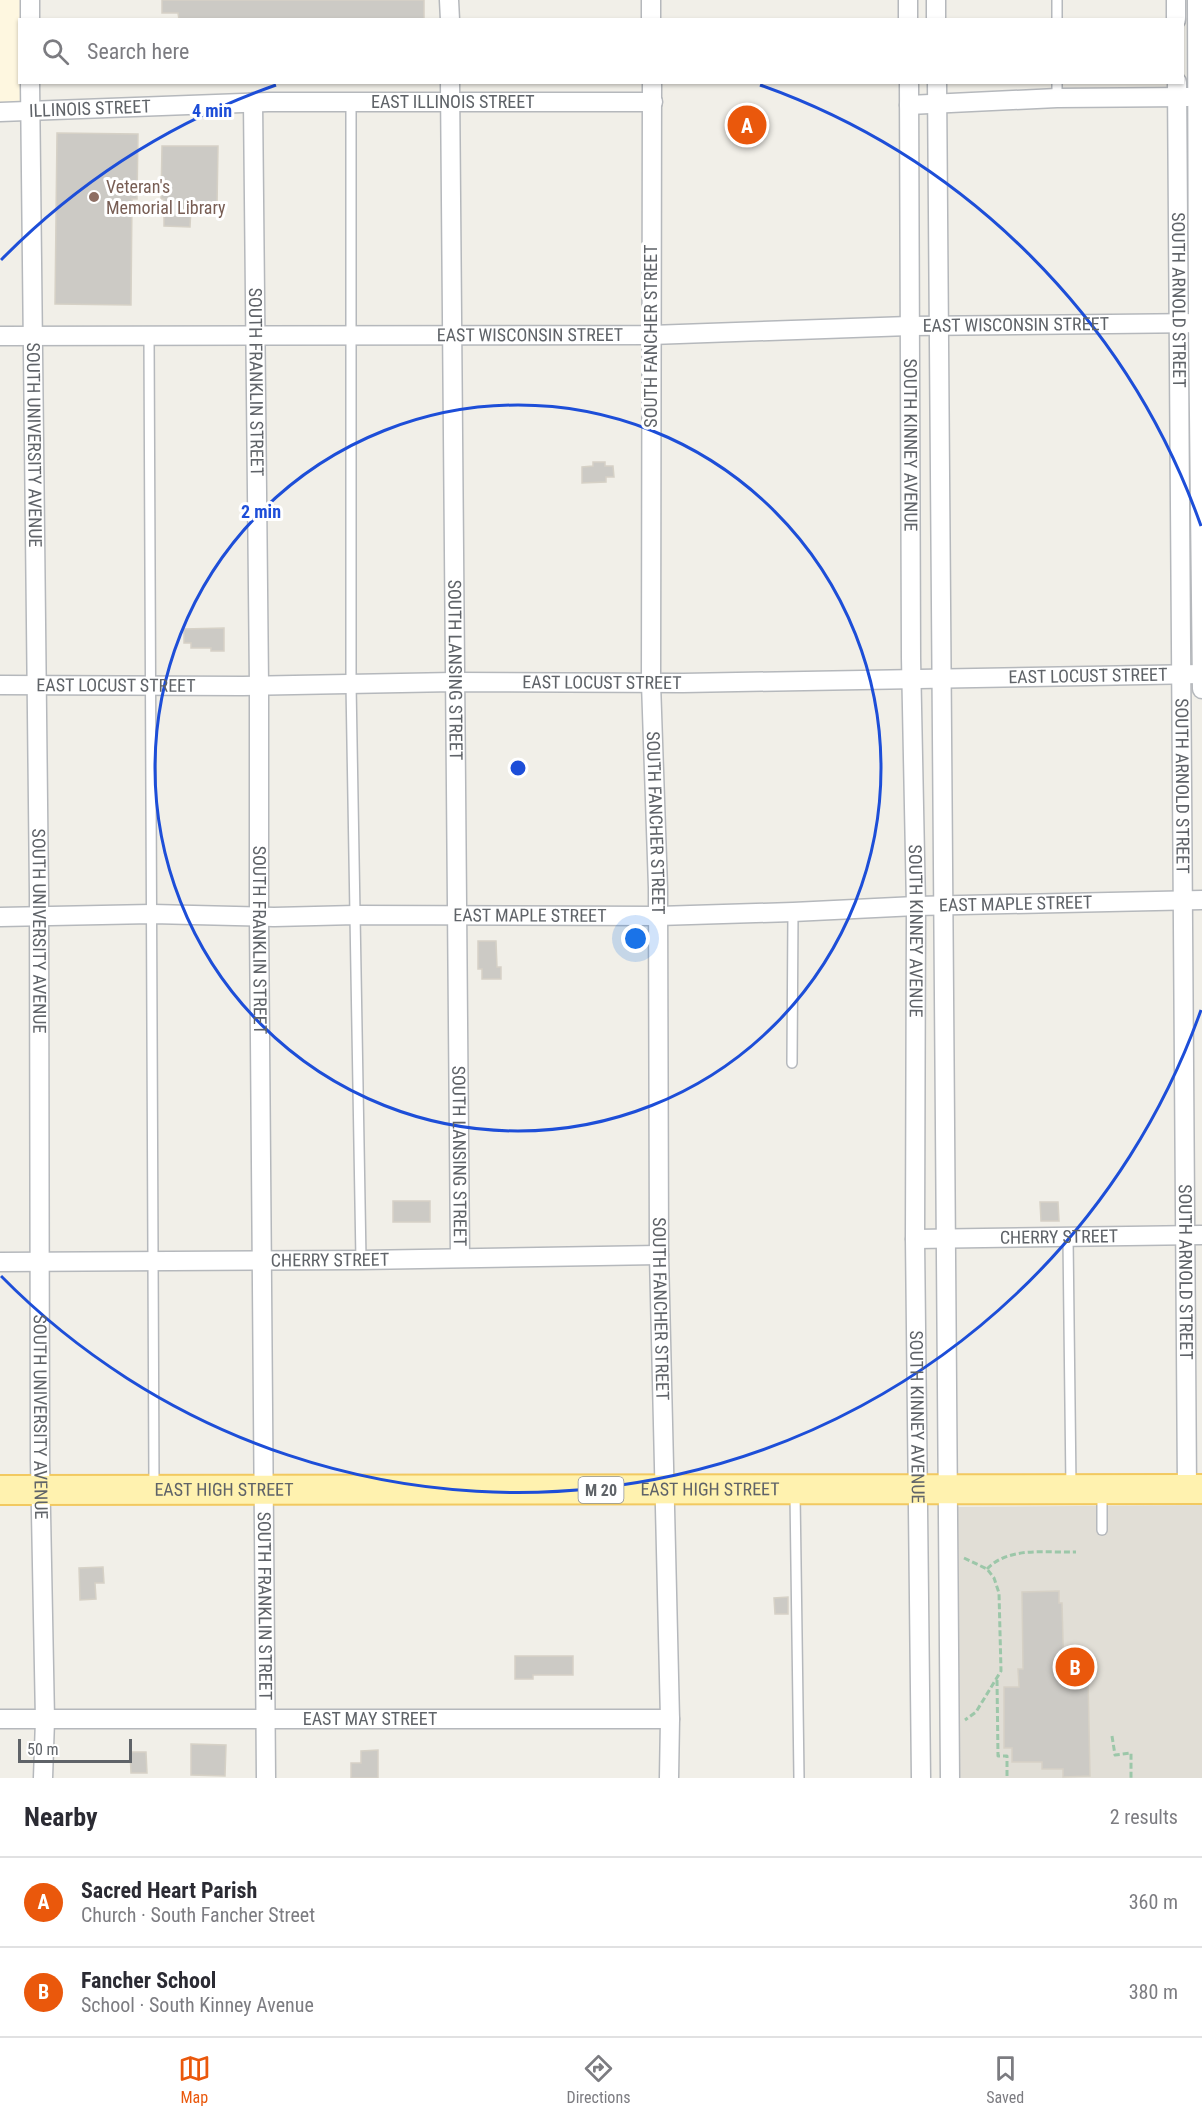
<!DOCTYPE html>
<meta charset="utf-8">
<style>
body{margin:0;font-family:"Roboto Condensed",sans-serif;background:#f7f7f7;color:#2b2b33}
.scale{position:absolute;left:18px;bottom:15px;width:114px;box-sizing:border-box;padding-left:6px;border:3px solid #5f6368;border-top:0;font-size:16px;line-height:21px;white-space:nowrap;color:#5f6368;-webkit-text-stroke:4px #fff;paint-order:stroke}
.you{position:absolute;left:636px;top:939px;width:21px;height:21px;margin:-15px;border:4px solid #fff;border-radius:50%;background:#1a73e8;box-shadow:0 0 0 9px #1a73e833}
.badge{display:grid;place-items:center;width:39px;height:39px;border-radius:50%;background:#ea580c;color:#fff;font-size:20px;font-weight:700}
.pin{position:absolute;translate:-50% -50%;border:3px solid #fff;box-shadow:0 2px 6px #0006}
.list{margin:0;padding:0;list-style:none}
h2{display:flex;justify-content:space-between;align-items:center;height:78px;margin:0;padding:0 24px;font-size:26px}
h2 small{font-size:20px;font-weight:400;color:#7c7c81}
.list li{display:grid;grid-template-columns:39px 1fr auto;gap:18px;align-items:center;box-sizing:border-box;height:90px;padding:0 24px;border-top:2px solid #e1e1e2}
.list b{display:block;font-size:22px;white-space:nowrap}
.list p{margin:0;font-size:20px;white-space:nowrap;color:#7c7c81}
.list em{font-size:20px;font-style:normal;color:#7c7c81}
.icon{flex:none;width:33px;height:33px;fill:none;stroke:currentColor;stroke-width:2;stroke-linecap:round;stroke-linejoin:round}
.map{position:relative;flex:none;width:1202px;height:1778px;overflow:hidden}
.search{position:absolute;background:#fff;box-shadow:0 2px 4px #0004;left:18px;right:18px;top:18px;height:66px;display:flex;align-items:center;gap:15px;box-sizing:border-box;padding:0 21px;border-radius:0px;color:#7c7c81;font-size:22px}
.sheet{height:258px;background:#fff}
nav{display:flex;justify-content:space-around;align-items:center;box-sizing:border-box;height:84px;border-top:2px solid #e1e1e2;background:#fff;font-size:16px;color:#7c7c81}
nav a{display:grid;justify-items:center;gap:3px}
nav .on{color:#ea580c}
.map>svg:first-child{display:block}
</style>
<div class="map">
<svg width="1202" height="1778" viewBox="0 0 1202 1778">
<rect width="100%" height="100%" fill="#f1efe8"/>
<!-- commercial -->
<polygon fill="#fef7e0" points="0,0 30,0 30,19 20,20 20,82 30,83 29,111 0,112"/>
<!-- education -->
<polygon fill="#e1ded6" points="1202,1505 1202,1778 950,1778 948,1507"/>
<!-- building -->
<g fill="#cccac5" stroke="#d6d1c6" stroke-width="1.5">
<polygon points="162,0 424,0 424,20 179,20 178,13 162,13"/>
<polygon points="57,133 138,134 137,199 132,199 131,305 55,304"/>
<polygon points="162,146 218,146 217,207 191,207 190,227 164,226 164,199 161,199"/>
<polygon points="593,462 605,462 605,466 613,466 614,477 606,477 606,482 582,483 582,467 593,466"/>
<polygon points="224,628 224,651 211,651 211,648 191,648 191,643 184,643 184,629"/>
<polygon points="478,941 496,941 497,967 501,967 501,979 482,979 482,969 478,969"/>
<rect x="393" y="1201" width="37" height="21"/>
<polygon points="1040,1202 1058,1202 1059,1221 1041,1221"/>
<polygon points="103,1567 104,1583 95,1583 96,1599 80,1600 79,1568"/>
<polygon points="1059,1591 1059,1603 1062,1603 1064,1679 1088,1678 1090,1776 1063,1777 1063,1769 1042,1769 1042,1762 1012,1762 1012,1748 1004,1748 1004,1687 1019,1687 1018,1669 1023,1669 1022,1592"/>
<polygon points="788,1597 788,1614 775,1614 774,1598"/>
<polygon points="515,1656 573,1656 573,1675 533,1675 533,1679 515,1679"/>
<polygon points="191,1744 226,1745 225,1776 191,1775"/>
<polygon points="378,1750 378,1778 351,1778 351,1763 361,1763 361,1751"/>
<polygon points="130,1752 146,1752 147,1773 131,1773"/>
</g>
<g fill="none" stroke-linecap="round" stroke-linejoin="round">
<defs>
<g id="lane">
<polyline points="1057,0 1057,20"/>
<polyline points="1057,82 1057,98"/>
<polyline points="351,102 351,684 361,1260"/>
<polyline points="149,336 154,1486"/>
<polyline points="792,1063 793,912"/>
<polyline points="1068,1238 1071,1487"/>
<polyline points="1102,1491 1102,1530"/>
<polyline points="795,1493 799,1778"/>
</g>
<g id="street">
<polyline points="30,0 30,20"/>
<polyline points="449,0 450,20"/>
<polyline points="651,0 651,20"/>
<polyline points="908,0 908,20"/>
<polyline points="936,0 936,20"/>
<polyline points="1176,0 1176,20"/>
<polyline points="1197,0 1198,323 1202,689"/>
<path id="s1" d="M30 82 39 893 40 1461 45 1720 43 1778"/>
<path id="s2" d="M450 82 460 1257"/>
<path id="s3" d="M652 82 651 683 658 888 659 1255 670 1719 669 1778"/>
<path id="s4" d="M909 82 911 658 916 906 915 1239 921 1778"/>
<polyline points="937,82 950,1778"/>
<path id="s5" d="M1177 82 1187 1489"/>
<path id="s6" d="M253 102 259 686V917L266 1778"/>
<polyline points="909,105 1057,98 1188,97"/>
<path id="s7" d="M0 112 268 102H653"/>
<path id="s8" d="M0 336 651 335 909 326 1202 323"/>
<path id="s9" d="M0 685 243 686 454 682 683 683 1202 674"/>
<path id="s10" d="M0 917 152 914 274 917 356 915 658 916 793 912 916 906 1202 900"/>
<path id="s11" d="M915 1239 1202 1235"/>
<path id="s12" d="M0 1262 361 1260 659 1255"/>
<path id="s13" d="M0 1719H670"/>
</g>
<g id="primary">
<path id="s14" d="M0 1490 1202 1489"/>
</g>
</defs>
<!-- lane casing -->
<use href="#lane" stroke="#b5b8bc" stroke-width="12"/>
<!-- street casing -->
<use href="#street" stroke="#b5b8bc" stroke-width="21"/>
<!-- primary casing -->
<use href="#primary" stroke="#f2c960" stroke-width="32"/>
<!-- path -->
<g stroke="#9cc7a9" stroke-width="3" stroke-dasharray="6 3" stroke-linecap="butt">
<polyline points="964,1558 987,1569 994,1578 999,1593 1001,1671 976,1712 965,1720"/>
<path d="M987 1569C1009 1546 1046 1553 1076 1552"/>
<polyline points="997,1680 998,1756 1007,1756 1007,1778"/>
<polyline points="1112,1736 1115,1755 1131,1753 1131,1778"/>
</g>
<!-- lane -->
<use href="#lane" stroke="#fff" stroke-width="9"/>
<!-- street -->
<use href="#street" stroke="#fff" stroke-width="18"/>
<!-- primary -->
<use href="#primary" stroke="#fff2af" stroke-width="28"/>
</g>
<!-- distance rings -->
<g fill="none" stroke="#1d4ed8" stroke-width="3">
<circle cx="518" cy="768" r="363"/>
<path d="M1201 1010A725 725 0 0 1 1 1276M1 260A725 725 0 0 1 276 85M760 85A725 725 0 0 1 1201 526"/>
</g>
<!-- markers -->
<circle fill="#8d6e63" stroke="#fff" stroke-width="2" cx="94" cy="197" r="6"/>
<g text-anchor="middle" stroke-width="6" stroke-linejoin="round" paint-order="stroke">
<!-- shield labels -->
<rect fill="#fff" stroke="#8f9295" stroke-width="1.5" x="578.5" y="1477" width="45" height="26" rx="4.5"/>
<g font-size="16" font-weight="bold" fill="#5f6368">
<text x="601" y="1496">M 20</text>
</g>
<!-- street labels -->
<g font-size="18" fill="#5f6368" stroke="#fff">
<text dy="6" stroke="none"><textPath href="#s7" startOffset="453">EAST ILLINOIS STREET</textPath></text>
<text dy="6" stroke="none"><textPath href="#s7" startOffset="90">ILLINOIS STREET</textPath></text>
<text dy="6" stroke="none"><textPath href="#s5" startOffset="218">SOUTH ARNOLD STREET</textPath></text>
<text dy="6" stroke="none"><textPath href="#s8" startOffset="1016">EAST WISCONSIN STREET</textPath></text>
<text dy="6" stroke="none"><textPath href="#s8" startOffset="530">EAST WISCONSIN STREET</textPath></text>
<text transform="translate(651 336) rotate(-90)" y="6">SOUTH FANCHER STREET</text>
<text dy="6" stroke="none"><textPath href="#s6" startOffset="280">SOUTH FRANKLIN STREET</textPath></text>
<text dy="6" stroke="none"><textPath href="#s1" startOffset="363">SOUTH UNIVERSITY AVENUE</textPath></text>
<text dy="6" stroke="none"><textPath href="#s4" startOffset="363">SOUTH KINNEY AVENUE</textPath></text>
<text dy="6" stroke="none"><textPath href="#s2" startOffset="588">SOUTH LANSING STREET</textPath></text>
<text dy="6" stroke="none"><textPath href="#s9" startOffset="1088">EAST LOCUST STREET</textPath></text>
<text dy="6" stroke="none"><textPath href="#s9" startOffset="602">EAST LOCUST STREET</textPath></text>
<text dy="6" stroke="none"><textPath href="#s9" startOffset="116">EAST LOCUST STREET</textPath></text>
<text dy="6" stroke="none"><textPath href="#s5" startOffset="704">SOUTH ARNOLD STREET</textPath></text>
<text dy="6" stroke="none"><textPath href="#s3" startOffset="741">SOUTH FANCHER STREET</textPath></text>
<text dy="6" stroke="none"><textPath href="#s10" startOffset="1016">EAST MAPLE STREET</textPath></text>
<text dy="6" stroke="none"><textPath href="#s10" startOffset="530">EAST MAPLE STREET</textPath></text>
<text dy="6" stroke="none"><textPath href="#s1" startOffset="849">SOUTH UNIVERSITY AVENUE</textPath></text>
<text dy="6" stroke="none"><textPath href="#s4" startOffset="849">SOUTH KINNEY AVENUE</textPath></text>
<text dy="6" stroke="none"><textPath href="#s6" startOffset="838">SOUTH FRANKLIN STREET</textPath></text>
<text dy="6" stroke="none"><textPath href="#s2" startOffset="1074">SOUTH LANSING STREET</textPath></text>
<text dy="6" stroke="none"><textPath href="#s11" startOffset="144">CHERRY STREET</textPath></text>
<text dy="6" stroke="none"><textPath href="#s12" startOffset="330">CHERRY STREET</textPath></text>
<text dy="6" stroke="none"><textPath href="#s5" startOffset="1190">SOUTH ARNOLD STREET</textPath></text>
<text dy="6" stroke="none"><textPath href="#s3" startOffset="1227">SOUTH FANCHER STREET</textPath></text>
<text dy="6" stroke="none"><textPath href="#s1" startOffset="1335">SOUTH UNIVERSITY AVENUE</textPath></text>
<text dy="6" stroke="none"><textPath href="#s4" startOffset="1335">SOUTH KINNEY AVENUE</textPath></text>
<text dy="6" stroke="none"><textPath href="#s14" startOffset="224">EAST HIGH STREET</textPath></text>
<text dy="6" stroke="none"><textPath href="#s14" startOffset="710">EAST HIGH STREET</textPath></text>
<text dy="6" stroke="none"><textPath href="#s6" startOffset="1504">SOUTH FRANKLIN STREET</textPath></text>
<text dy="6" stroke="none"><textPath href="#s13" startOffset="370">EAST MAY STREET</textPath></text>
</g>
<!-- education labels -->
<g font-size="18" fill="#785e54" stroke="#fff" text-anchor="start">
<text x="106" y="193">Veteran's<tspan x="106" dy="21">Memorial Library</tspan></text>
</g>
</g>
<circle cx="518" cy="768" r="9" fill="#1d4ed8" stroke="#fff" stroke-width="3"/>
<g font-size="18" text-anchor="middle" font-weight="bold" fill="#1d4ed8" stroke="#fff" stroke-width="6" stroke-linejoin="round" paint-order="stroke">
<text x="212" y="117">4 min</text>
<text x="261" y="518">2 min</text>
</g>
</svg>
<div class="scale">50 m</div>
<div class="you"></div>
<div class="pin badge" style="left:747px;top:125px">A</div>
<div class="pin badge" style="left:1075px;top:1667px">B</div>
<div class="search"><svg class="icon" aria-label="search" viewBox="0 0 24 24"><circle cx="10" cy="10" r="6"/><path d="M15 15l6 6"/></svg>Search here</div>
</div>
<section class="sheet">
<h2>Nearby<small>2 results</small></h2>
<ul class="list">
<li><span class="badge">A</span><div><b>Sacred Heart Parish</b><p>Church · South Fancher Street</p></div><em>360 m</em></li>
<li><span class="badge">B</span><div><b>Fancher School</b><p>School · South Kinney Avenue</p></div><em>380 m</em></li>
</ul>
</section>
<nav>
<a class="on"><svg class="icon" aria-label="map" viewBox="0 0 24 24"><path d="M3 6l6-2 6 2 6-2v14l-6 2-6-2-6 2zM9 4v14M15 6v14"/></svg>Map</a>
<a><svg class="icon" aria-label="directions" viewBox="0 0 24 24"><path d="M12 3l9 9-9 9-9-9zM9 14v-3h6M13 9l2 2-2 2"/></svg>Directions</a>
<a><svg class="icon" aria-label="saved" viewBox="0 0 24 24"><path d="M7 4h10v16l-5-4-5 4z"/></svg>Saved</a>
</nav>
